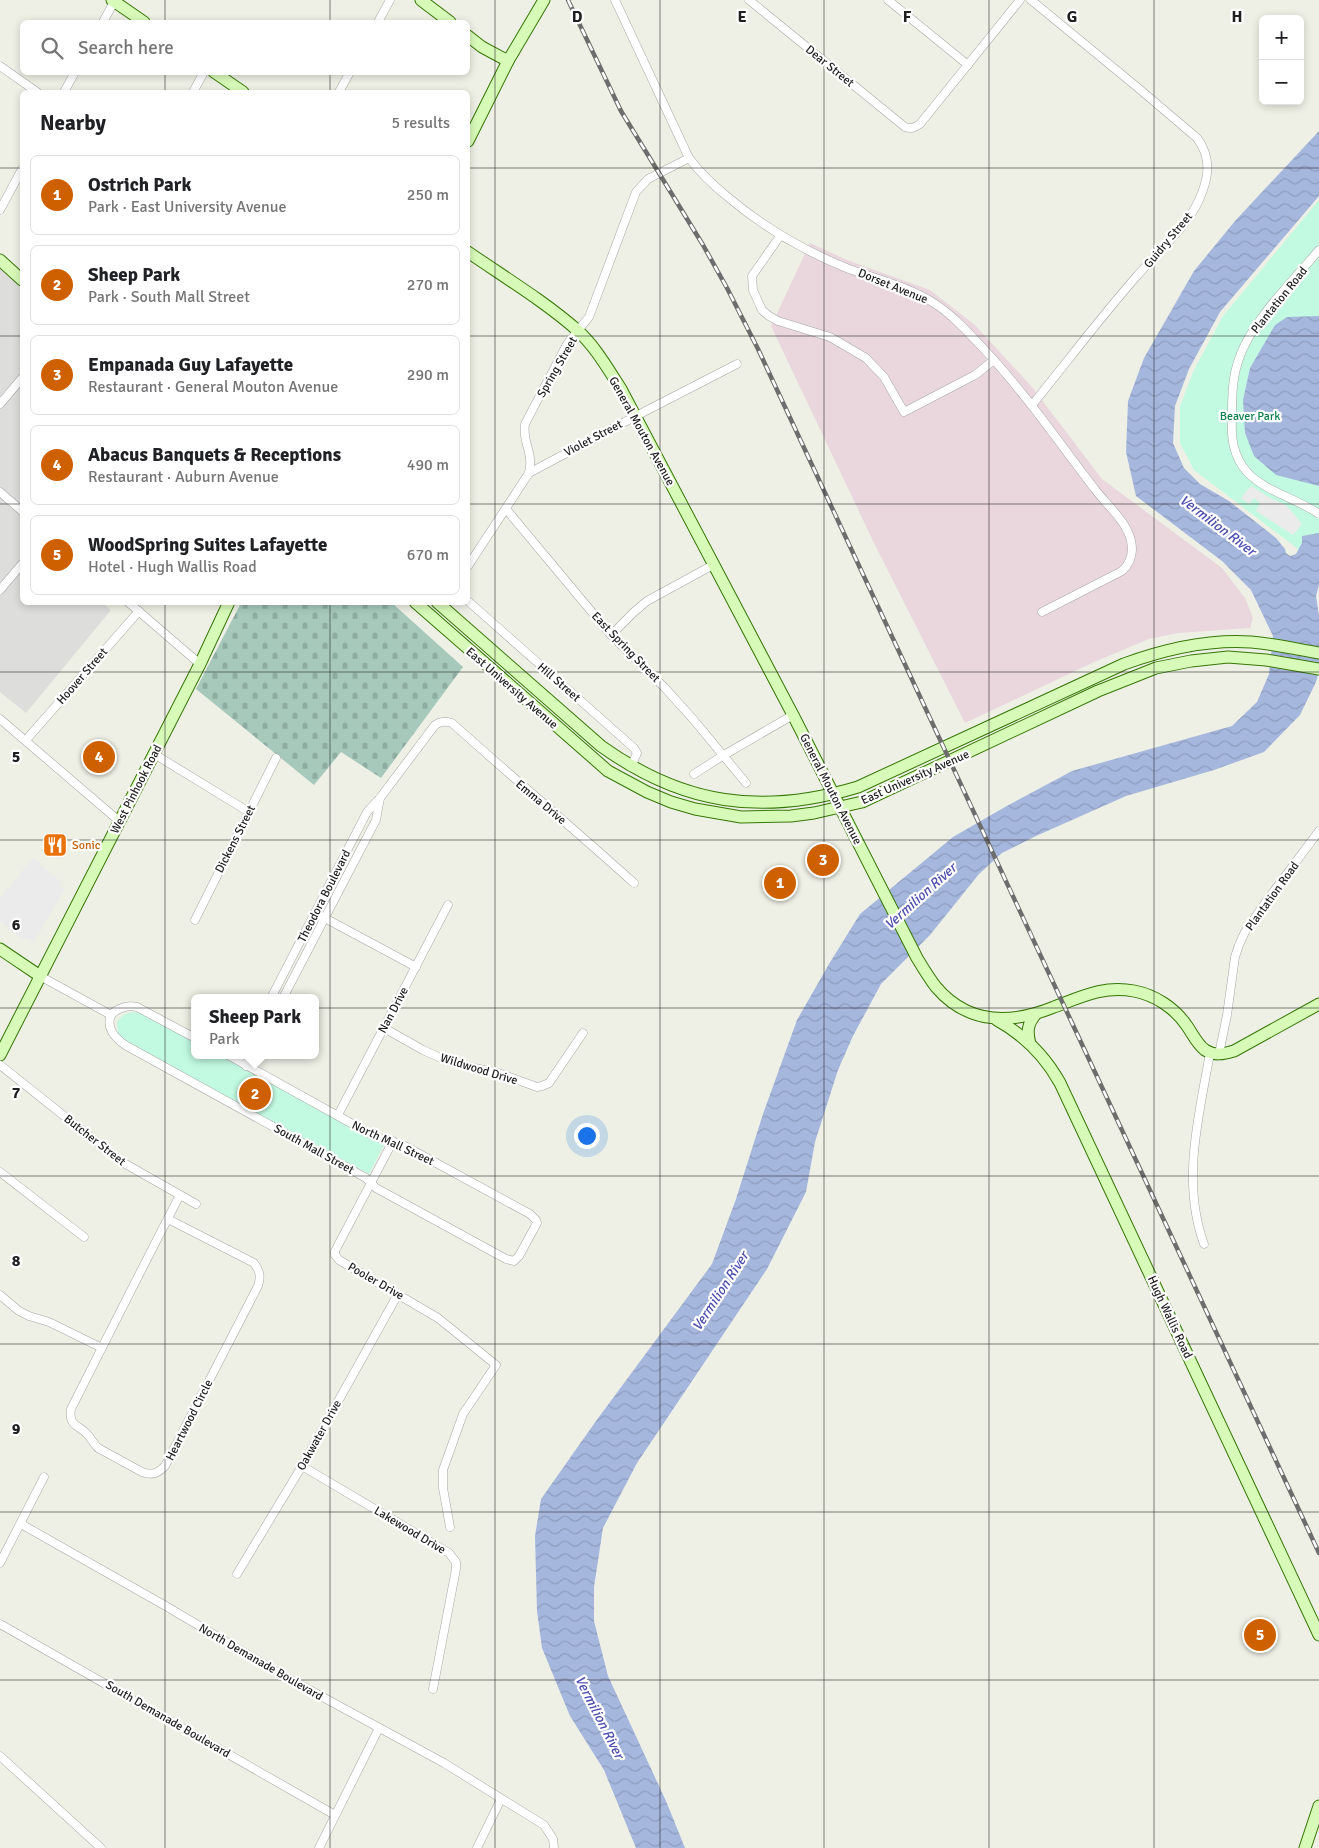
<!DOCTYPE html>
<meta charset="utf-8">
<style>
body{margin:0;font-family:Signika,sans-serif;background:#f2f2f2;color:#202124}
.controls{position:absolute;right:15px;top:15px;display:grid;overflow:hidden;border-radius:8px;box-shadow:0 2px 8px #0003}
.controls button{width:45px;height:45px;display:grid;place-items:center;padding:0;border:0;border-bottom:1px solid #e0e0e0;background:#fff;color:#202124;font:25px sans-serif}
.you{position:absolute;left:586px;top:1135px;width:18px;height:18px;margin:-12px;border:4px solid #fff;border-radius:50%;background:#1a73e8;box-shadow:0 0 0 8px #1a73e833}
.badge{display:grid;place-items:center;width:32px;height:32px;border-radius:50%;background:#ce6000;color:#fff;font-size:16px;font-weight:700}
.pin{position:absolute;translate:-50% -50%;border:2px solid #fff;box-shadow:0 1px 5px #0006}
.popup{position:absolute;left:191px;top:994px;width:128px;height:65px;box-sizing:border-box;display:grid;place-content:center;border-radius:8px;background:#fff;filter:drop-shadow(0 1px 4px #0005);font-size:16px;white-space:nowrap;color:#757577}
.popup b{font-size:19px;color:#202124}
.popup::after{content:'';position:absolute;left:50%;top:100%;margin-left:-10px;border:10px solid transparent;border-top-color:#fff}
.list{margin:0;padding:0;list-style:none}
h2{display:flex;justify-content:space-between;align-items:center;height:65px;margin:0;padding:0 20px;font-size:21px}
h2 small{font-size:16px;font-weight:400;color:#757577}
.list li{display:grid;grid-template-columns:32px 1fr auto;gap:15px;align-items:center;box-sizing:border-box;height:80px;margin:0 10px 10px;padding:0 10px;border:1px solid #e0e0e0;border-radius:8px}
.list b{display:block;font-size:19px;white-space:nowrap}
.list p{margin:0;font-size:16px;white-space:nowrap;color:#757577}
.list em{font-size:16px;font-style:normal;color:#757577}
.icon{flex:none;width:28px;height:28px;fill:none;stroke:currentColor;stroke-width:2;stroke-linecap:round;stroke-linejoin:round}
.map{position:relative;flex:none;width:1319px;height:1848px;overflow:hidden}
.search{position:absolute;background:#fff;box-shadow:0 2px 8px #0003;left:20px;top:20px;width:450px;height:55px;display:flex;align-items:center;gap:12px;box-sizing:border-box;padding:0 18px;border-radius:8px;color:#757577;font-size:19px}
.panel{position:absolute;background:#fff;box-shadow:0 2px 8px #0003;left:20px;top:90px;width:450px;height:515px;border-radius:8px}
.map>svg:first-child{display:block}
</style>
<div class="map">
<svg width="1319" height="1848" viewBox="0 0 1319 1848">
<defs>
<pattern id="cemetery-stones" width="16" height="16" patternUnits="userSpaceOnUse" patternTransform="scale(1.25)"><rect width="16" height="16" fill="#a6c9bc"/><path d="M2 7V4a2 2 0 0 1 4 0v3zM10 15v-3a2 2 0 0 1 4 0v3z" fill="#8eaca1"/></pattern>
<pattern id="water-waves" width="16" height="10" patternUnits="userSpaceOnUse" patternTransform="scale(1.25)"><rect width="16" height="10" fill="#a6b7de"/><path d="M0 5q4-4 8 0t8 0" fill="none" stroke="#8e9dbe"/></pattern>
</defs>
<rect width="100%" height="100%" fill="#eef0e5"/>
<!-- residential -->
<polygon fill="#dddddc" points="0,260 22,279 22,531 21,533 22,535 22,602 102,603 111,610 26,713 0,692"/>
<!-- industrial -->
<polygon fill="#e9d7dd" points="810,243 847,260 930,290 975,325 1032,387 1102,479 1222,568 1245,598 1253,618 1250,628 1178,633 1149,639 1094,662 965,723 873,541 771,326"/>
<!-- cemetery -->
<polygon fill="url(#cemetery-stones)" points="241,603 392,603 463,667 381,778 341,752 314,785 196,689"/>
<!-- park -->
<g fill="#c2fae1">
<polygon points="1319,200 1319,565 1194,470 1180,443 1180,406 1193,372 1223,316"/>
<polygon points="132,1012 144,1014 195,1042 195,1055 219,1055 384,1145 369,1174 125,1042 118,1034 117,1022 123,1015"/>
</g>
<!-- parking -->
<g fill="#ebebeb">
<polygon points="1251,486 1270,498 1286,505 1302,524 1293,535 1256,511 1260,503 1254,498 1249,504 1241,498"/>
<polygon points="33,858 61,882 60,886 65,889 34,942 25,937 22,940 0,921 0,898"/>
</g>
<!-- water -->
<g fill="url(#water-waves)">
<polygon points="1319,131 1319,196 1220,312 1189,369 1175,406 1173,443 1184,468 1200,484 1229,501 1276,538 1285,549 1286,553 1290,556 1296,554 1302,543 1302,536 1319,533 1319,585 1316,596 1319,616 1319,670 1316,682 1300,715 1264,752 1214,770 1126,796 1036,836 1002,853 979,874 930,935 881,984 853,1036 838,1070 815,1142 806,1192 767,1269 637,1463 603,1528 594,1587 594,1621 608,1676 666,1801 685,1848 636,1848 604,1770 570,1716 542,1648 537,1611 535,1536 541,1499 596,1421 712,1264 736,1199 763,1114 797,1020 829,964 860,914 953,837 1005,807 1072,771 1232,726 1257,702 1269,674 1273,636 1251,590 1222,561 1136,496 1126,452 1128,401 1144,358 1194,271 1235,221"/>
<polygon points="1319,316 1319,486 1276,475 1254,456 1245,433 1243,400 1250,368 1275,325 1287,317"/>
</g>
<g fill="none" stroke-linecap="round" stroke-linejoin="round">
<defs>
<g id="street">
<path d="M615 0 689 158C701 174 714 186 729 198 766 229 804 251 849 269 879 280 910 287 937 305 953 316 967 331 981 346 1023 390 1057 440 1094 488 1105 503 1124 519 1130 537 1134 550 1132 562 1122 571L1042 612"/>
<path d="M749 0 905 127C911 129 914 128 920 124L1020 0"/>
<polyline points="888,0 968,65"/>
<path d="M1031 0 1137 87 1197 138C1212 158 1209 178 1199 200 1187 227 1156 254 1136 277 1100 318 1067 362 1032 405"/>
<polyline points="103,22 115,0"/>
<polyline points="378,22 390,0"/>
<polyline points="0,66 37,92"/>
<polyline points="64,92 75,72"/>
<polyline points="193,92 204,72"/>
<polyline points="339,92 350,72"/>
<polyline points="0,210 22,169"/>
<polyline points="780,236 752,276 753,290 762,310 769,316 778,321 830,337 866,358 884,377 904,412 975,375 994,360"/>
<path d="M1319 250C1292 282 1248 324 1237 365 1232 382 1232 400 1232 418 1231 438 1233 456 1247 472 1266 492 1296 498 1319 514"/>
<polyline points="0,404 22,378"/>
<polyline points="529,473 636,416 737,364"/>
<polyline points="0,492 22,511"/>
<polyline points="506,509 611,635 664,687 693,719 746,783"/>
<path d="M468 566 529 473C534 452 522 443 525 424L567 344 589 317 636 192 648 179 689 158"/>
<polyline points="0,590 22,564"/>
<polyline points="468,601 634,748 637,753 631,767"/>
<polyline points="128,602 200,664"/>
<polyline points="611,635 634,612 647,601 713,565"/>
<polyline points="0,719 119,821"/>
<polyline points="26,740 139,611"/>
<polyline points="154,754 249,812"/>
<polyline points="694,774 724,755 793,715"/>
<polyline points="321,916 416,967"/>
<polyline points="195,920 276,758"/>
<polyline points="40,976 111,1015"/>
<path d="M271 998 367 812 380 798 435 725C441 721 445 721 452 723 512 777 574 829 634 883"/>
<polyline points="283,998 376,820 380,798"/>
<path d="M111 1015C106 1028 114 1037 125 1045L366 1178 376 1188 506 1259 514 1261 519 1256 537 1223 536 1220 530 1214 405 1146 376 1137 228 1055"/>
<path d="M111 1015C117 1008 128 1005 137 1007L195 1038"/>
<polyline points="384,1028 423,1050 445,1060 465,1066 498,1073 537,1087 542,1086 549,1083 583,1033"/>
<polyline points="1219,1054 1227,1015 1235,957 1239,945 1245,932 1265,903 1319,831"/>
<polyline points="0,1065 122,1162 196,1204"/>
<polyline points="246,1066 252,1055"/>
<polyline points="338,1115 448,905"/>
<polyline points="393,1141 335,1251 335,1255 339,1260 438,1318 496,1365 463,1414 443,1470 443,1488 450,1527"/>
<polyline points="0,1172 84,1237"/>
<path d="M168 1219 254 1263C260 1271 261 1277 258 1286L165 1466C158 1473 152 1476 142 1472L98 1448C94 1444 92 1440 88 1435 80 1425 68 1427 71 1409 107 1338 143 1266 180 1195"/>
<path d="M1204 1244C1181 1181 1199 1116 1210 1053"/>
<polyline points="0,1295 19,1311 29,1316 49,1322 102,1348"/>
<polyline points="302,1466 449,1553 456,1562 456,1569 433,1689"/>
<polyline points="21,1524 164,1605 284,1676 444,1763 544,1825 553,1839 554,1848"/>
<polyline points="0,1563 44,1477"/>
<polyline points="237,1574 302,1466 398,1294"/>
<polyline points="0,1624 335,1815"/>
<polyline points="0,1756 101,1848"/>
<polyline points="319,1848 379,1728"/>
<polyline points="477,1848 501,1799"/>
</g>
<g id="secondary">
<polyline points="112,0 144,22"/>
<polyline points="421,0 450,22"/>
<polyline points="468,36 482,47 508,61"/>
<polyline points="214,72 243,92"/>
<polyline points="468,141 508,61 544,0"/>
<path d="M468 252C504 277 544 301 577 330 595 346 608 369 621 389L793 715 917 958C923 968 929 978 936 987 968 1025 1012 1024 1054 1007 1081 997 1104 985 1134 991 1155 995 1175 1008 1187 1026 1192 1033 1197 1044 1205 1050 1214 1056 1224 1054 1234 1051L1319 1004"/>
<polyline points="0,260 22,280"/>
<polyline points="415,602 608,771 647,792 671,802 695,809 741,817 791,816 814,813 862,802 1098,691 1156,668 1191,661 1228,657 1266,660 1319,669"/>
<path d="M437 602 601 746C683 805 762 816 858 787L1124 664C1165 649 1207 639 1251 642 1274 644 1296 649 1319 653"/>
<polyline points="0,949 40,976"/>
<path d="M997 1020C1024 1035 1045 1056 1060 1083L1319 1635"/>
<path d="M1030 1044C1027 1032 1027 1025 1035 1015"/>
<polyline points="0,1055 200,664 229,602"/>
<polyline points="1305,1848 1319,1806"/>
</g>
</defs>
<!-- street casing -->
<use href="#street" stroke="#a6a6a6" stroke-width="9"/>
<!-- secondary casing -->
<use href="#secondary" stroke="#357805" stroke-width="13"/>
<!-- street -->
<use href="#street" stroke="#fff" stroke-width="8"/>
<!-- secondary -->
<use href="#secondary" stroke="#d8fab9" stroke-width="11"/>
<defs>
<polyline id="rail" points="568,0 621,111 703,245 727,288 758,349 1319,1553"/>
</defs>
<!-- rail casing -->
<use href="#rail" stroke="#6d6d6d" stroke-width="4.5"/>
<!-- rail -->
<use href="#rail" stroke="#fff" stroke-width="2.5" stroke-dasharray="8" stroke-linecap="butt"/>
</g>
<!-- grid -->
<path fill="none" stroke="#1f1f1f" stroke-width="1" stroke-opacity="0.55" d="M165 0V22M330 0V22M495 0V1848M660 0V1848M824 0V1848M989 0V1848M1154 0V1848M165 72V92M330 72V92M0 168H22M468 168H1319M0 336H22M468 336H1319M0 504H22M468 504H1319M165 602V1848M330 602V1848M0 672H1319M0 840H1319M0 1008H1319M0 1176H1319M0 1344H1319M0 1512H1319M0 1680H1319"/>
<!-- icons -->
<defs>
<symbol id="restaurant-square" viewBox="-11 -11 22 22"><rect x="-9" y="-9" width="18" height="18" rx="4" fill="#e8710a" stroke="#fff"/><path d="M-5-6h1v4h1v-4h1v4h1v-4h1v5L-1.5 .5V6h-2V.5L-5-1ZM5-6V6H3V1.5H1.5Q1.5-4 5-6Z" fill="#fff"/></symbol>
</defs>
<g fill-rule="evenodd">
<use href="#restaurant-square" x="41" y="831" width="28" height="28"/>
</g>
<g text-anchor="middle" stroke-width="4.5" stroke-linejoin="round" paint-order="stroke">
<!-- street labels -->
<g font-size="12" fill="#1f1f1f" stroke="#fff">
<text transform="translate(830 66) rotate(39)" y="4">Dear Street</text>
<text transform="translate(1168 240) rotate(-50)" y="4">Guidry Street</text>
<text transform="translate(893 286) rotate(22)" y="4">Dorset Avenue</text>
<text transform="translate(1279 300) rotate(-51)" y="4">Plantation Road</text>
<text transform="translate(557 367) rotate(-60)" y="4">Spring Street</text>
<text transform="translate(642 431) rotate(61)" y="4">General Mouton Avenue</text>
<text transform="translate(593 438) rotate(-28)" y="4">Violet Street</text>
<text transform="translate(626 647) rotate(46)" y="4">East Spring Street</text>
<text transform="translate(82 676) rotate(-49)" y="4">Hoover Street</text>
<text transform="translate(559 682) rotate(41)" y="4">Hill Street</text>
<text transform="translate(512 688) rotate(41)" y="4">East University Avenue</text>
<text transform="translate(915 777) rotate(-24)" y="4">East University Avenue</text>
<text transform="translate(136 789) rotate(-63)" y="4">West Pinhook Road</text>
<text transform="translate(831 789) rotate(63)" y="4">General Mouton Avenue</text>
<text transform="translate(541 802) rotate(40)" y="4">Emma Drive</text>
<text transform="translate(235 839) rotate(-63)" y="4">Dickens Street</text>
<text transform="translate(324 896) rotate(-63)" y="4">Theodora Boulevard</text>
<text transform="translate(1272 896) rotate(-54)" y="4">Plantation Road</text>
<text transform="translate(393 1010) rotate(-62)" y="4">Nan Drive</text>
<text transform="translate(479 1069) rotate(17)" y="4">Wildwood Drive</text>
<text transform="translate(95 1140) rotate(38)" y="4">Butcher Street</text>
<text transform="translate(393 1143) rotate(25)" y="4">North Mall Street</text>
<text transform="translate(314 1149) rotate(29)" y="4">South Mall Street</text>
<text transform="translate(376 1281) rotate(30)" y="4">Pooler Drive</text>
<text transform="translate(1170 1317) rotate(65)" y="4">Hugh Wallis Road</text>
<text transform="translate(189 1420) rotate(-63)" y="4">Heartwood Circle</text>
<text transform="translate(319 1435) rotate(-61)" y="4">Oakwater Drive</text>
<text transform="translate(410 1530) rotate(31)" y="4">Lakewood Drive</text>
<text transform="translate(261 1662) rotate(30)" y="4">North Demanade Boulevard</text>
<text transform="translate(168 1719) rotate(30)" y="4">South Demanade Boulevard</text>
</g>
<!-- park labels -->
<g font-size="12" fill="#0b7f4b" stroke="#fff">
<text x="1250" y="420">Beaver Park</text>
</g>
<!-- food labels -->
<g font-size="12" fill="#c56008" stroke="#fff" text-anchor="start">
<text x="72" y="849">Sonic</text>
</g>
<!-- water labels -->
<g font-size="14" font-style="italic" fill="#4b4eb0" stroke="#fff">
<text transform="translate(1218 525) rotate(37)" y="5">Vermilion River</text>
<text transform="translate(920 896) rotate(-42)" y="5">Vermilion River</text>
<text transform="translate(720 1291) rotate(-57)" y="5">Vermilion River</text>
<text transform="translate(600 1717) rotate(63)" y="5">Vermilion River</text>
</g>
</g>
<g font-size="16" text-anchor="middle" font-weight="bold" fill="#1f1f1f" stroke="#fff" stroke-width="4.5" stroke-linejoin="round" paint-order="stroke">
<text x="577" y="22">D</text>
<text x="742" y="22">E</text>
<text x="907" y="22">F</text>
<text x="1072" y="22">G</text>
<text x="1237" y="22">H</text>
<text x="16" y="762">5</text>
<text x="16" y="930">6</text>
<text x="16" y="1098">7</text>
<text x="16" y="1266">8</text>
<text x="16" y="1434">9</text>
</g>
</svg>
<div class="controls">
<button>+</button>
<button>−</button>
</div>
<div class="you"></div>
<div class="pin badge" style="left:780px;top:883px">1</div>
<div class="pin badge" style="left:255px;top:1094px">2</div>
<div class="popup"><b>Sheep Park</b>Park</div>
<div class="pin badge" style="left:823px;top:860px">3</div>
<div class="pin badge" style="left:99px;top:757px">4</div>
<div class="pin badge" style="left:1260px;top:1635px">5</div>
<div class="search"><svg class="icon" aria-label="search" viewBox="0 0 24 24"><circle cx="10" cy="10" r="6"/><path d="M15 15l6 6"/></svg>Search here</div>
<section class="panel">
<h2>Nearby<small>5 results</small></h2>
<ul class="list">
<li><span class="badge">1</span><div><b>Ostrich Park</b><p>Park · East University Avenue</p></div><em>250 m</em></li>
<li><span class="badge">2</span><div><b>Sheep Park</b><p>Park · South Mall Street</p></div><em>270 m</em></li>
<li><span class="badge">3</span><div><b>Empanada Guy Lafayette</b><p>Restaurant · General Mouton Avenue</p></div><em>290 m</em></li>
<li><span class="badge">4</span><div><b>Abacus Banquets &amp; Receptions</b><p>Restaurant · Auburn Avenue</p></div><em>490 m</em></li>
<li><span class="badge">5</span><div><b>WoodSpring Suites Lafayette</b><p>Hotel · Hugh Wallis Road</p></div><em>670 m</em></li>
</ul>
</section>
</div>
